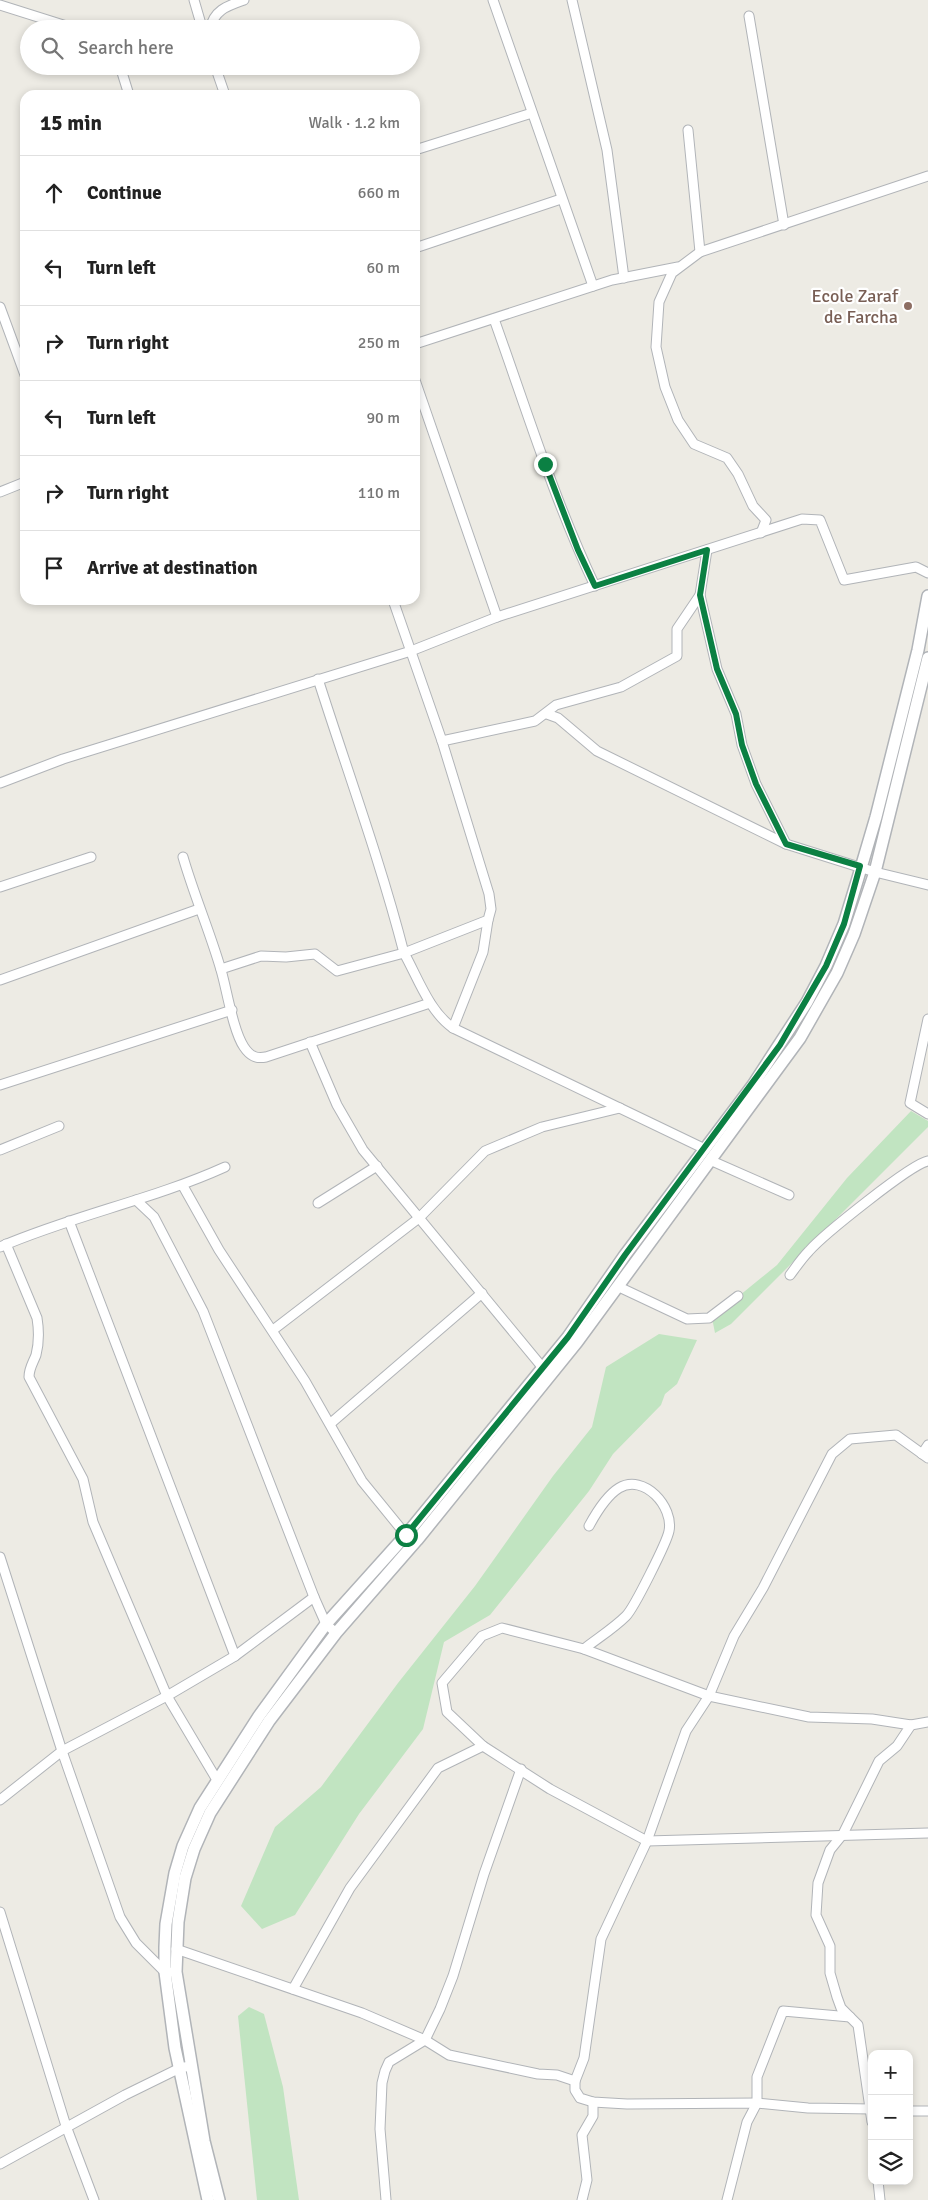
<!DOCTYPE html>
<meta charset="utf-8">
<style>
body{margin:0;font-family:Signika,sans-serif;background:#f2f2f2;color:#222}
.controls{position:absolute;right:15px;bottom:15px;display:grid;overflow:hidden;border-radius:10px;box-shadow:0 2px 8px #0003}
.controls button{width:45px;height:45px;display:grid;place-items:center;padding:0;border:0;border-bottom:1px solid #e0e0e0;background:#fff;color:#222;font:25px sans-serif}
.stop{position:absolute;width:15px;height:15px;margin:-11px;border:4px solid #0b8043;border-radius:50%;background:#fff}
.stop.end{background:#0b8043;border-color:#fff;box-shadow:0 1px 5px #0008}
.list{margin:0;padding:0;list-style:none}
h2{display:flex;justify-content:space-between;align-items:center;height:65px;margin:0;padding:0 20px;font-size:21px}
h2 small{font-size:16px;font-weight:400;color:#767676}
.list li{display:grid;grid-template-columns:32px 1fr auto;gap:15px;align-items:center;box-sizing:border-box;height:75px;padding:0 20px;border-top:1px solid #e0e0e0}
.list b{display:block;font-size:19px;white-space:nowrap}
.list em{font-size:16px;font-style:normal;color:#767676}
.icon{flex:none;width:28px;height:28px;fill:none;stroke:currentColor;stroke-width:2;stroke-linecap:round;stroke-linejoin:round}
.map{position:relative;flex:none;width:928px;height:2200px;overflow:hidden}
.search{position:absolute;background:#fff;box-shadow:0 2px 8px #0003;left:20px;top:20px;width:400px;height:55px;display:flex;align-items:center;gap:12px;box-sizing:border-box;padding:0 18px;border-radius:28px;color:#767676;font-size:19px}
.panel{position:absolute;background:#fff;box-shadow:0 2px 8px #0003;left:20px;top:90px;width:400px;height:515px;border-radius:15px}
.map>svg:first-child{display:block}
</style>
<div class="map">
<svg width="928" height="2200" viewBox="0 0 928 2200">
<rect width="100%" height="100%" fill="#edebe4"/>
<!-- green -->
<g fill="#c1e4c1">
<polygon points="911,1111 928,1121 928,1127 731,1324 715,1333 712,1318 777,1265 847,1178"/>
<polygon points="659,1334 697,1340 677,1384 665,1394 661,1405 613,1454 589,1491 490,1615 444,1642 423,1729 359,1814 295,1915 262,1929 241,1906 275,1827 321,1787 398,1683 475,1586 553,1476 592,1427 606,1367"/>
<polygon points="249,2007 264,2014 283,2087 299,2200 257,2200 238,2016"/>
</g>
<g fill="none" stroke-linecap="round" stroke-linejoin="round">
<defs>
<g id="minor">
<polyline points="194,0 201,24"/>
<polyline points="493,0 593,286"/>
<polyline points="572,0 607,150 624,278"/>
<polyline points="0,5 76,29"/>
<polyline points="749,16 784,225"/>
<polyline points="187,29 201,24 203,29"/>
<path d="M210 29C214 10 227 6 244 0"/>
<polyline points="120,66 129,95"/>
<polyline points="215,66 225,95"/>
<polyline points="688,130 700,252"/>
<polyline points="415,150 532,113"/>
<polyline points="415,248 561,199"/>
<polyline points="0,307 25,375"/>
<path d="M494 319C526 408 554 500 595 586"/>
<polyline points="415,344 612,280 678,267"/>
<polyline points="415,380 497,617"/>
<polyline points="0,492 25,482"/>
<polyline points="761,533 766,520 753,506 738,474 727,458 694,444 678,420 665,387 656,347 659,302 672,273 700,252 928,176"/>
<polyline points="707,550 700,595 717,669 736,714 742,745 756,784 786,844"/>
<path d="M393 600 442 741 489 894 491 909 488 920 404 953C418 978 429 1011 453 1028L705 1149"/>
<polyline points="547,714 558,718 597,751 786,844 875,872 928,885"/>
<polyline points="442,741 535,721 556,705 621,687 677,656 677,629 700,595"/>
<polyline points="0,783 63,759 411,651 497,617 802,519 820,520 844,580 916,567 928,573"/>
<path d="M183 857C194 895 210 932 221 970 227 990 233 1031 244 1047 250 1056 256 1059 266 1057L430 1003"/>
<polyline points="0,887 91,857"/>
<path d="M221 969 261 956 286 957 315 954 337 971 404 953C380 860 347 770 318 679"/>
<polyline points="0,980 199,909"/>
<polyline points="928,1019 910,1103 928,1114"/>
<polyline points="453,1028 483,952 488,920"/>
<polyline points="310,1042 337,1105 363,1150 543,1368"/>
<polyline points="0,1085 232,1010"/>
<polyline points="0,1150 59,1126"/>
<polyline points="712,1161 789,1195"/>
<polyline points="183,1186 219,1250 305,1381 362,1481 406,1535"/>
<polyline points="136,1200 154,1217 203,1311 314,1597 326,1624 336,1633"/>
<polyline points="318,1203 377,1166"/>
<polyline points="69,1221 235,1656"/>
<path d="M6 1244 37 1318C39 1330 39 1343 36 1355 33 1363 29 1368 29 1377L83 1479 93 1522 167 1696 217 1780"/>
<path d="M0 1247C74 1215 152 1200 225 1167"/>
<path d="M790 1275C796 1267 802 1258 809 1251 823 1235 911 1164 928 1161"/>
<polyline points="619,1287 687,1319 709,1318 738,1296"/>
<polyline points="273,1330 419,1218 485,1151 542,1127 620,1108"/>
<polyline points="331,1423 482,1293"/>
<polyline points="922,1454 928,1445"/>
<polyline points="0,1557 62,1751 120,1917 136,1943 165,1972 169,1972"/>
<path d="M584 1649C598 1638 614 1628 626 1616 634 1608 667 1542 669 1531 674 1507 644 1473 619 1488 606 1496 596 1513 589 1526"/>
<polyline points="928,1722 911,1725 872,1719 809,1717 709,1696 584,1649 502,1628 482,1636 442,1683 447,1712 483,1746 550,1789 647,1841 928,1833"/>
<polyline points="0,1800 62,1751 167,1696 235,1656 314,1597"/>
<polyline points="0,1912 66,2126 94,2200"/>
<polyline points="176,1949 362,2013 425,2040 449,2055 538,2074 557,2075 575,2081 575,2090 580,2098 593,2102 627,2104 757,2103 808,2108 872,2109"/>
<polyline points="293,1989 350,1888 438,1768 483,1746"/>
<polyline points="850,2017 858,2025 872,2122"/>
<polyline points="575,2081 584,2058 601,1939 647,1841 686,1731 709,1696 734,1636 763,1588 832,1454 850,1439 896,1435 928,1458"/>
<polyline points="909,2111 928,2111"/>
<polyline points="0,2164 125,2095 180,2068 190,2066"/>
<polyline points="878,2181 880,2200"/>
<polyline points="386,2200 380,2129 382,2083 385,2071 389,2062 425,2040 440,2009 453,1976 484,1874 521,1769"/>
<polyline points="582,2200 587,2180 582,2135 593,2116 593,2102"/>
<polyline points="727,2200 747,2122 757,2103 757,2077 783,2011 850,2017 841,2008 837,1997 830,1973 830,1946 816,1915 818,1883 830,1850 843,1834 879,1761 897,1746 911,1725"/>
</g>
<g id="tertiary">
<polyline points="208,2200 175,2048 165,1972 165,1947 166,1924 175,1873 183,1846 200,1808 259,1716 326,1624 406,1535 568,1337 625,1255 753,1085 807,1002 826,966 844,924 858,878 876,817 918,650 928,596"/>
<polyline points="219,2200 204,2141 176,1972 178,1922 185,1878 194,1849 210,1813 269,1721 336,1633 417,1540 577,1342 800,1038 837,973 854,934 875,872 928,658"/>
</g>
</defs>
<!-- minor casing -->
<use href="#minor" stroke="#b1b4b8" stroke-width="11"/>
<!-- tertiary casing -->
<use href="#tertiary" stroke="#b1b4b8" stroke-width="14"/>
<!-- minor -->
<use href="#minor" stroke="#fff" stroke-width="9"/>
<!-- tertiary -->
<use href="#tertiary" stroke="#fff" stroke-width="11"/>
</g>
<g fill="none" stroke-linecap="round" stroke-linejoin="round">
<!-- route -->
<polyline stroke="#0b8043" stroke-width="6" points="406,1535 568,1337 625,1255 780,1045 826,966 844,924 860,866 786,844 756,784 742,745 736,714 717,669 700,595 707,550 595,586 578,550 545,464"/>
</g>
<!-- markers -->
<circle fill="#8d6e63" stroke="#fff" stroke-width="2" cx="908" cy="306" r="5"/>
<g text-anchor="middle" stroke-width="4.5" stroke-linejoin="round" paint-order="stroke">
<!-- education labels -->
<g font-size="18" fill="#785e54" stroke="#fff" text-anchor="end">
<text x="898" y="302">Ecole Zaraf<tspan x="898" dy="21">de Farcha</tspan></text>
</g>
</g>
</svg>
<div class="controls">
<button>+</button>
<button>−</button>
<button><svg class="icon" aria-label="layers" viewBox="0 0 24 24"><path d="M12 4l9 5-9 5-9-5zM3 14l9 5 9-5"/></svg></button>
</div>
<div class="stop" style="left:406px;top:1535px"></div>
<div class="stop end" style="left:545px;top:464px"></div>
<div class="search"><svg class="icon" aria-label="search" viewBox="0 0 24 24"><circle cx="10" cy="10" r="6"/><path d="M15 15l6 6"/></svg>Search here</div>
<section class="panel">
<h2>15 min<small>Walk · 1.2 km</small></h2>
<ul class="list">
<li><svg class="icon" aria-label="ahead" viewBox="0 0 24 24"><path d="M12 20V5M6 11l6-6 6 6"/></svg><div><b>Continue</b></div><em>660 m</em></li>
<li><svg class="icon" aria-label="left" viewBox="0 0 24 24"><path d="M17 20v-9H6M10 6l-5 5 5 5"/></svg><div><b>Turn left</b></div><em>60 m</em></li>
<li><svg class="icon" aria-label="right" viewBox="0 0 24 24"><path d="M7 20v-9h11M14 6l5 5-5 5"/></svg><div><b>Turn right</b></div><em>250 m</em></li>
<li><svg class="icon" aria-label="left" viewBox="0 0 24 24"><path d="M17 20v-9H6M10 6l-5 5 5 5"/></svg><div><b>Turn left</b></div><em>90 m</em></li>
<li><svg class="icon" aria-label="right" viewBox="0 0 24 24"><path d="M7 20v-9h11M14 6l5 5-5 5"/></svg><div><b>Turn right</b></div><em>110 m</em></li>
<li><svg class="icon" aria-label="arrive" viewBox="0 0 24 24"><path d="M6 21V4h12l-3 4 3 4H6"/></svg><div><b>Arrive at destination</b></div></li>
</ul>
</section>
</div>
